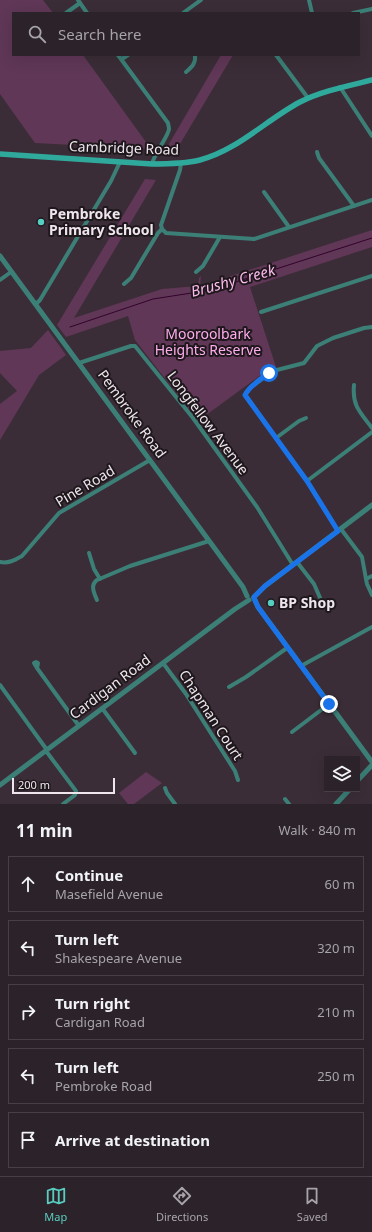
<!DOCTYPE html>
<meta charset="utf-8">
<style>
body{margin:0;font-family:"Noto Sans",sans-serif;background:#342a31;color:#f1f3f6}
.controls{position:absolute;right:12px;bottom:12px;display:grid;overflow:hidden;border-radius:0px;box-shadow:0 4px 16px #0002}
.controls button{width:36px;height:36px;display:grid;place-items:center;padding:0;border:0;border-bottom:1px solid #483f46;background:#2c2229;color:#f1f3f6;font:20px sans-serif}
.scale{position:absolute;left:12px;bottom:10px;width:103px;box-sizing:border-box;padding-left:4px;border:2px solid #efe6ed;border-top:0;font-size:11px;line-height:14px;white-space:nowrap;color:#efe6ed;-webkit-text-stroke:3px #1e181c;paint-order:stroke}
.stop{position:absolute;width:12px;height:12px;margin:-9px;border:3px solid #1a73e8;border-radius:50%;background:#fff}
.stop.end{background:#1a73e8;border-color:#fff;box-shadow:0 1px 4px #0008}
.list{margin:0;padding:0;list-style:none}
h2{display:flex;justify-content:space-between;align-items:center;height:52px;margin:0;padding:0 16px;font-size:17px}
h2 small{font-size:13px;font-weight:400;color:#a6a4a8}
.list li{display:grid;grid-template-columns:26px 1fr auto;gap:12px;align-items:center;box-sizing:border-box;height:56px;margin:0 8px 8px;padding:0 8px;border:1px solid #483f46;border-radius:0px}
.list b{display:block;font-size:15px;white-space:nowrap}
.list p{margin:0;font-size:13px;white-space:nowrap;color:#a6a4a8}
.list em{font-size:13px;font-style:normal;color:#a6a4a8}
.icon{flex:none;width:22px;height:22px;fill:none;stroke:currentColor;stroke-width:2;stroke-linecap:round;stroke-linejoin:round}
.map{position:relative;flex:none;width:372px;height:804px;overflow:hidden}
.search{position:absolute;background:#2c2229;box-shadow:0 4px 16px #0002;left:12px;right:12px;top:12px;height:44px;display:flex;align-items:center;gap:10px;box-sizing:border-box;padding:0 14px;border-radius:0px;color:#a6a4a8;font-size:15px}
.sheet{height:372px;background:#2c2229}
nav{display:flex;justify-content:space-around;align-items:center;box-sizing:border-box;height:56px;border-top:1px solid #483f46;background:#2c2229;font-size:11px;color:#a6a4a8}
nav a{display:grid;justify-items:center;gap:2px}
nav .on{color:#58cec1}
.map>svg:first-child{display:block}
</style>
<div class="map">
<svg width="372" height="804" viewBox="0 0 372 804">
<rect width="100%" height="100%" fill="#3b2d37"/>
<!-- green -->
<g fill="#603757">
<polygon points="0,0 43,0 53,13 13,13 13,55 83,55 151,149 35,143 0,94"/>
<polygon points="221,55 233,55 177,149 166,149"/>
<polygon points="145,179 156,180 74,318 162,289 198,286 199,278 201,276 200,286 203,285 372,230 372,247 250,287 276,367 269,369 198,421 135,340 128,316 66,337 57,325"/>
<polygon points="48,330 66,355 39,375 0,440 0,404 17,391 0,373 0,351 31,348"/>
<polygon points="146,772 162,783 134,804 128,804 119,793"/>
</g>
<g fill="none" stroke-linecap="round" stroke-linejoin="round">
<!-- stream -->
<polyline stroke="#33022c" stroke-width="1" points="70,327 153,299 211,290 372,238"/>
<!-- minor -->
<g stroke="#3b7f77" stroke-width="4">
<polyline points="78,0 87,13"/>
<polyline points="309,0 312,13"/>
<polyline points="66,13 80,3"/>
<polyline points="183,13 201,0"/>
<polyline points="353,13 372,9"/>
<path d="M118 55 168 123C168 124 169 127 169 129 169 135 154 154 152 164"/>
<polyline points="276,55 308,98"/>
<polyline points="122,59 128,55"/>
<path d="M186 72C192 67 196 63 195 55"/>
<polyline points="340,87 372,136"/>
<polyline points="317,152 319,158 354,206"/>
<polyline points="181,163 180,170 161,225 162,229 166,233 254,239 372,200"/>
<polyline points="264,192 289,227"/>
<polyline points="196,272 203,266 220,237"/>
<polyline points="0,280 11,272"/>
<polyline points="124,284 131,278 158,233 162,229"/>
<polyline points="36,304 40,300 111,181 120,162"/>
<polyline points="261,312 372,276"/>
<polyline points="79,363 131,346 135,346 193,418 257,507 293,565"/>
<path d="M354 385C352 406 360 412 372 428"/>
<polyline points="276,438 299,421 306,418"/>
<polyline points="307,481 372,432"/>
<polyline points="341,529 362,557 366,579"/>
<polyline points="338,531 307,481 245,395 250,388 273,371 304,363 317,346 333,338 364,328 372,327"/>
<polyline points="89,553 94,569 100,579"/>
<path d="M0 562C8 564 15 560 22 556L59 513 150 460"/>
<polyline points="297,562 314,584 321,600"/>
<polyline points="372,576 366,579 367,584 372,595"/>
<path d="M97 600C94 593 90 585 97 580L130 566 209 541"/>
<polyline points="163,663 186,694 235,771 238,780"/>
<polyline points="301,666 372,627"/>
<polyline points="37,668 38,663 36,662 34,663 37,668 79,726"/>
<polyline points="0,685 47,750"/>
<polyline points="229,687 246,677 287,648"/>
<polyline points="102,708 135,753"/>
<polyline points="292,732 329,704"/>
<polyline points="46,751 76,791 75,795 63,804"/>
<polyline points="165,788 167,793 175,804"/>
<polyline points="285,799 289,804"/>
</g>
<!-- tertiary -->
<g stroke="#3b7f77" stroke-width="5">
<polyline points="0,256 243,587 247,596"/>
<polyline points="254,597 265,586 372,505"/>
<polyline points="254,598 258,607 372,762"/>
<polyline points="357,781 372,765"/>
<polyline points="0,785 235,609 249,600"/>
<polyline points="336,804 350,789"/>
</g>
<!-- secondary -->
<path stroke="#30a99d" stroke-width="5.5" d="M0 154 152 164C168 164 184 164 200 160 238 150 266 120 300 102 322 91 348 86 372 80"/>
</g>
<g fill="none" stroke-linecap="round" stroke-linejoin="round">
<!-- route -->
<path stroke="#1a73e8" stroke-width="5" d="M269 373C261 379 249 386 245 395L307 481 338 531 265 586 254 597V598L258 607 329 704"/>
</g>
<!-- markers -->
<g fill="#58cec1" stroke="#1e181c" stroke-width="1.5">
<circle cx="41" cy="222" r="4"/>
<circle cx="271" cy="603" r="4"/>
</g>
<g text-anchor="middle" stroke-width="4" stroke-linejoin="round" paint-order="stroke">
<!-- street labels -->
<g font-size="14" fill="#efe6ed" stroke="#1e181c">
<text transform="translate(124 148) rotate(2)" y="5">Cambridge Road</text>
<text transform="translate(132 414) rotate(54)" y="5">Pembroke Road</text>
<text transform="translate(208 423) rotate(53)" y="5">Longfellow Avenue</text>
<text transform="translate(85 486) rotate(-31)" y="5">Pine Road</text>
<text transform="translate(110 687) rotate(-37)" y="5">Cardigan Road</text>
<text transform="translate(211 715) rotate(57)" y="5">Chapman Court</text>
</g>
<!-- poi labels -->
<g font-size="14" font-weight="bold" fill="#efe6ed" stroke="#1e181c" text-anchor="start">
<text x="49" y="219">Pembroke<tspan x="49" dy="16">Primary School</tspan></text>
<text x="279" y="608">BP Shop</text>
</g>
<!-- park labels -->
<g font-size="14" fill="#ffaded" stroke="#1e181c">
<text x="208" y="339">Mooroolbark<tspan x="208" dy="16">Heights Reserve</tspan></text>
</g>
<!-- water labels -->
<g font-size="15" font-style="italic" fill="#fcbaed" stroke="#1e181c">
<text transform="translate(233 281) rotate(-15)" y="5">Brushy Creek</text>
</g>
</g>
</svg>
<div class="controls">
<button><svg class="icon" aria-label="layers" viewBox="0 0 24 24"><path d="M12 4l9 5-9 5-9-5zM3 14l9 5 9-5"/></svg></button>
</div>
<div class="scale">200 m</div>
<div class="stop" style="left:269px;top:373px"></div>
<div class="stop end" style="left:329px;top:704px"></div>
<div class="search"><svg class="icon" aria-label="search" viewBox="0 0 24 24"><circle cx="10" cy="10" r="6"/><path d="M15 15l6 6"/></svg>Search here</div>
</div>
<section class="sheet">
<h2>11 min<small>Walk · 840 m</small></h2>
<ul class="list">
<li><svg class="icon" aria-label="ahead" viewBox="0 0 24 24"><path d="M12 20V5M6 11l6-6 6 6"/></svg><div><b>Continue</b><p>Masefield Avenue</p></div><em>60 m</em></li>
<li><svg class="icon" aria-label="left" viewBox="0 0 24 24"><path d="M17 20v-9H6M10 6l-5 5 5 5"/></svg><div><b>Turn left</b><p>Shakespeare Avenue</p></div><em>320 m</em></li>
<li><svg class="icon" aria-label="right" viewBox="0 0 24 24"><path d="M7 20v-9h11M14 6l5 5-5 5"/></svg><div><b>Turn right</b><p>Cardigan Road</p></div><em>210 m</em></li>
<li><svg class="icon" aria-label="left" viewBox="0 0 24 24"><path d="M17 20v-9H6M10 6l-5 5 5 5"/></svg><div><b>Turn left</b><p>Pembroke Road</p></div><em>250 m</em></li>
<li><svg class="icon" aria-label="arrive" viewBox="0 0 24 24"><path d="M6 21V4h12l-3 4 3 4H6"/></svg><div><b>Arrive at destination</b></div></li>
</ul>
</section>
<nav>
<a class="on"><svg class="icon" aria-label="map" viewBox="0 0 24 24"><path d="M3 6l6-2 6 2 6-2v14l-6 2-6-2-6 2zM9 4v14M15 6v14"/></svg>Map</a>
<a><svg class="icon" aria-label="directions" viewBox="0 0 24 24"><path d="M12 3l9 9-9 9-9-9zM9 14v-3h6M13 9l2 2-2 2"/></svg>Directions</a>
<a><svg class="icon" aria-label="saved" viewBox="0 0 24 24"><path d="M7 4h10v16l-5-4-5 4z"/></svg>Saved</a>
</nav>
